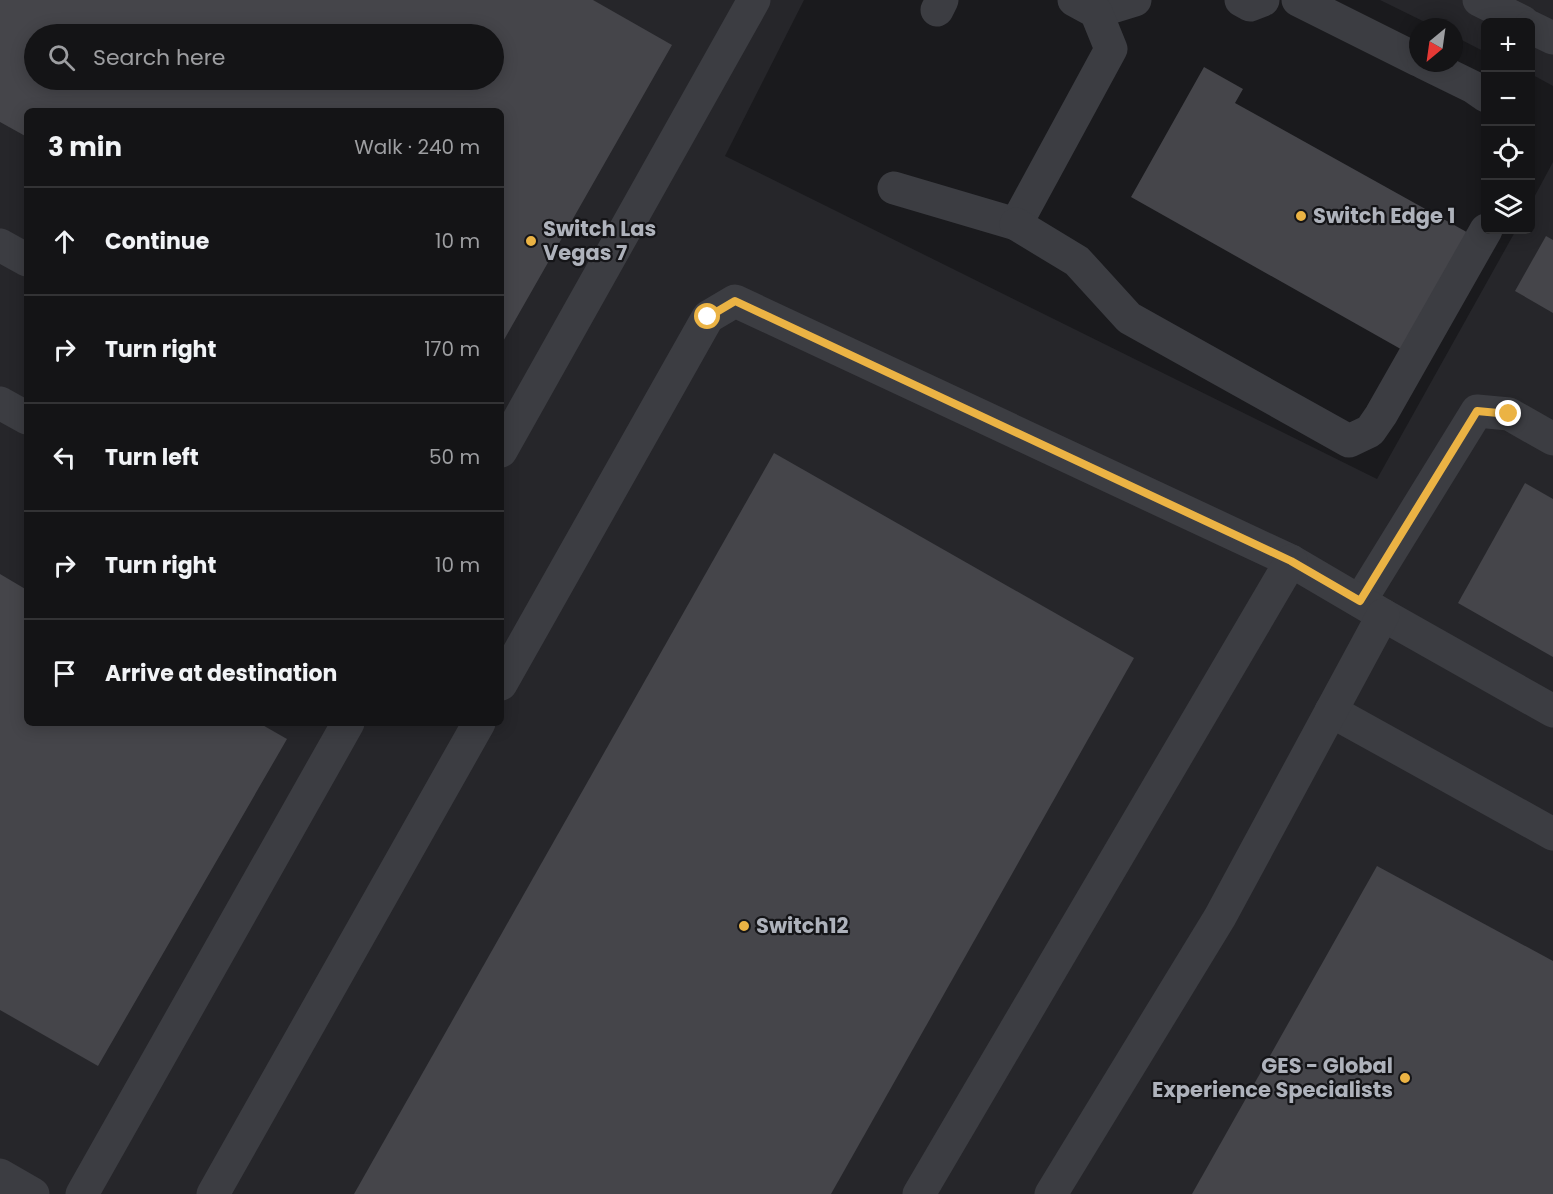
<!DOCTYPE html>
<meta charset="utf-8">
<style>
body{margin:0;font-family:Poppins,sans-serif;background:#1d1d1f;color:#f1f3f6}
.controls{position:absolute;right:18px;top:18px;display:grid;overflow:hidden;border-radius:9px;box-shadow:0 3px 15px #0003}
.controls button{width:54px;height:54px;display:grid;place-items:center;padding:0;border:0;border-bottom:2px solid #333335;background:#141416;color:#f1f3f6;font:30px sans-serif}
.compass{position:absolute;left:1409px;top:18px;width:54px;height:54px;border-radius:50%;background:#141416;box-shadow:0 3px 15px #0003;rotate:209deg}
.stop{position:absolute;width:18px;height:18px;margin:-14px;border:4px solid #ebb344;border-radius:50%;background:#fff}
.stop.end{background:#ebb344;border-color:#fff;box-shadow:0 2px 6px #0008}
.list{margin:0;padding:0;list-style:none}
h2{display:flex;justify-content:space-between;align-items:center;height:78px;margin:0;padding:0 24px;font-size:26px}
h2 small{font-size:20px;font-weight:400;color:#9d9ea1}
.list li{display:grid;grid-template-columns:39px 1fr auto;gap:18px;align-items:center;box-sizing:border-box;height:108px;padding:0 24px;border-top:2px solid #333335}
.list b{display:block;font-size:22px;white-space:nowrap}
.list em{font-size:20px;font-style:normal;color:#9d9ea1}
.icon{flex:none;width:33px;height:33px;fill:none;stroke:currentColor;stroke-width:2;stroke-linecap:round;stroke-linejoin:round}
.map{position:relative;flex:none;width:1553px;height:1194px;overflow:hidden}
.search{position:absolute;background:#141416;box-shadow:0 3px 15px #0003;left:24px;top:24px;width:480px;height:66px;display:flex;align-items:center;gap:15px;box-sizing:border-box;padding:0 21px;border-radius:33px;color:#9d9ea1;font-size:22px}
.panel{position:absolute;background:#141416;box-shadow:0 3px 15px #0003;left:24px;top:108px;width:480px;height:618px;border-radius:9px}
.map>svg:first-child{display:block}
</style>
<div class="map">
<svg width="1553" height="1194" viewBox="0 0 1553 1194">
<rect width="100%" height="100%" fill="#1a1a1d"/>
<!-- built -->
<g fill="#26262a" fill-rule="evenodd">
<path d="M0 0H804L725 156 1377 479 1516 230H1530L1531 203 1553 162V1194H0ZM34 34H494V80H34ZM27 111H501V723H27Z"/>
<polygon points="1380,0 1553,0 1553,86 1531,74 1530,22 1486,22 1485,52 1454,36 1454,27 1435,27"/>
</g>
<!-- building -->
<g fill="#45454a" fill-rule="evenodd">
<path d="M0 0H593L672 45 501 345V111H27V137L0 122ZM34 34H494V80H34Z"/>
<polygon points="1204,67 1243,89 1235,103 1472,235 1406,352 1131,197"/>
<polygon points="1546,236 1553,240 1553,313 1515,291"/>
<polygon points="774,453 1134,658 831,1194 354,1194"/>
<polygon points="1525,483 1553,499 1553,657 1458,603"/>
<polygon points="0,574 27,590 27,723 259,723 287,739 98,1066 0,1010"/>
<polygon points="1377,866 1553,961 1553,1194 1192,1194"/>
</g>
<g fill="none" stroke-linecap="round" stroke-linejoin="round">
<!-- minor -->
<g stroke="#3c3d42" stroke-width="33">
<polyline points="1241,0 1250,5 1263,0"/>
<polyline points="1298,0 1418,60"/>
<polyline points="1479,0 1523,22"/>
<polyline points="937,10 942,0"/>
<polyline points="1096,12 1135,0"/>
<polyline points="1530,27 1553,38"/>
<polyline points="1424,63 1473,87 1486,96"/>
<polyline points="894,188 1016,224 1111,49 1096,12 1074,0"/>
<polyline points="1016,224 1077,261 1129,318 1349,441 1370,431 1381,415 1486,230"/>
<polyline points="0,245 27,260"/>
<polyline points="0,403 27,418"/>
<polyline points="501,451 754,0"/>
<polyline points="1360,601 1477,411 1509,414 1553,439"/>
<polyline points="501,684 708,317 735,301 1291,561 1383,615 1553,711"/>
<polyline points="1331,711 1553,834"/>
<polyline points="0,1175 33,1194"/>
<polyline points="82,1194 348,723"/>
<polyline points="213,1194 479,723"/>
<polyline points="919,1194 1291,561"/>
<polyline points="1051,1194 1220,917 1383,615"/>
</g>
</g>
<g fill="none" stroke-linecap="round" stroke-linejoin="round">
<!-- route -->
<polyline stroke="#ebb344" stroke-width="8" points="708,317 735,301 1291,561 1360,601 1477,411 1509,414"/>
</g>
<!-- markers -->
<g fill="#ebb344" stroke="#151518" stroke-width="2">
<circle cx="1301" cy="216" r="6"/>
<circle cx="531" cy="241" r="6"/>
<circle cx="744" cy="926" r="6"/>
<circle cx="1405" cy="1078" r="6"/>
</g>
<g text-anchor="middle" stroke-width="4.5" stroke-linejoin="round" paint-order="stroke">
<!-- poi labels -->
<g font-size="21" font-weight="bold" fill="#aeb2bb" stroke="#151518" text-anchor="start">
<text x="1313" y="223">Switch Edge 1</text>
<text x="543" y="236">Switch Las<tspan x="543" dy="24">Vegas 7</tspan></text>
<text x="756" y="933">Switch12</text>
<text x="1393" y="1073" text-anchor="end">GES - Global<tspan x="1393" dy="24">Experience Specialists</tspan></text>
</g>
</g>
</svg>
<div class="controls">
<button>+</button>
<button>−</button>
<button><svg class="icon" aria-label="locate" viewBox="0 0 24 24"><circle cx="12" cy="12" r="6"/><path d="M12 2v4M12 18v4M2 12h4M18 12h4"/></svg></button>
<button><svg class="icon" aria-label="layers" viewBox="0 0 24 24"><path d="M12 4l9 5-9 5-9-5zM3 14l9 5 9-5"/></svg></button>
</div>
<svg class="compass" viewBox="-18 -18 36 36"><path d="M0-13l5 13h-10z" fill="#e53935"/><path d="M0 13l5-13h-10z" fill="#9d9ea1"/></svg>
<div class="stop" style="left:708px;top:317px"></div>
<div class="stop end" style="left:1509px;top:414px"></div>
<div class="search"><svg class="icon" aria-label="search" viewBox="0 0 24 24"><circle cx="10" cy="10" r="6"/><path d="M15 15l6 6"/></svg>Search here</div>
<section class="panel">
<h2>3 min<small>Walk · 240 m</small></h2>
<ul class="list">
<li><svg class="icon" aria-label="ahead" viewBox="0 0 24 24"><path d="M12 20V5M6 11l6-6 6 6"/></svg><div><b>Continue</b></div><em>10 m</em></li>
<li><svg class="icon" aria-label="right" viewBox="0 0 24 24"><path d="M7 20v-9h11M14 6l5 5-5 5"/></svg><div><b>Turn right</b></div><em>170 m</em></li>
<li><svg class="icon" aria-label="left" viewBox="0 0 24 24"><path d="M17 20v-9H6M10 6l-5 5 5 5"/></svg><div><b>Turn left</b></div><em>50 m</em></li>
<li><svg class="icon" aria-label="right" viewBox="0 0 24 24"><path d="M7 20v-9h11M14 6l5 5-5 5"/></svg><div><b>Turn right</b></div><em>10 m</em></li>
<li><svg class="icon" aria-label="arrive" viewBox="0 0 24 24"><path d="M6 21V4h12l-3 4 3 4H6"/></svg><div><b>Arrive at destination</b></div></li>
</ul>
</section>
</div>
